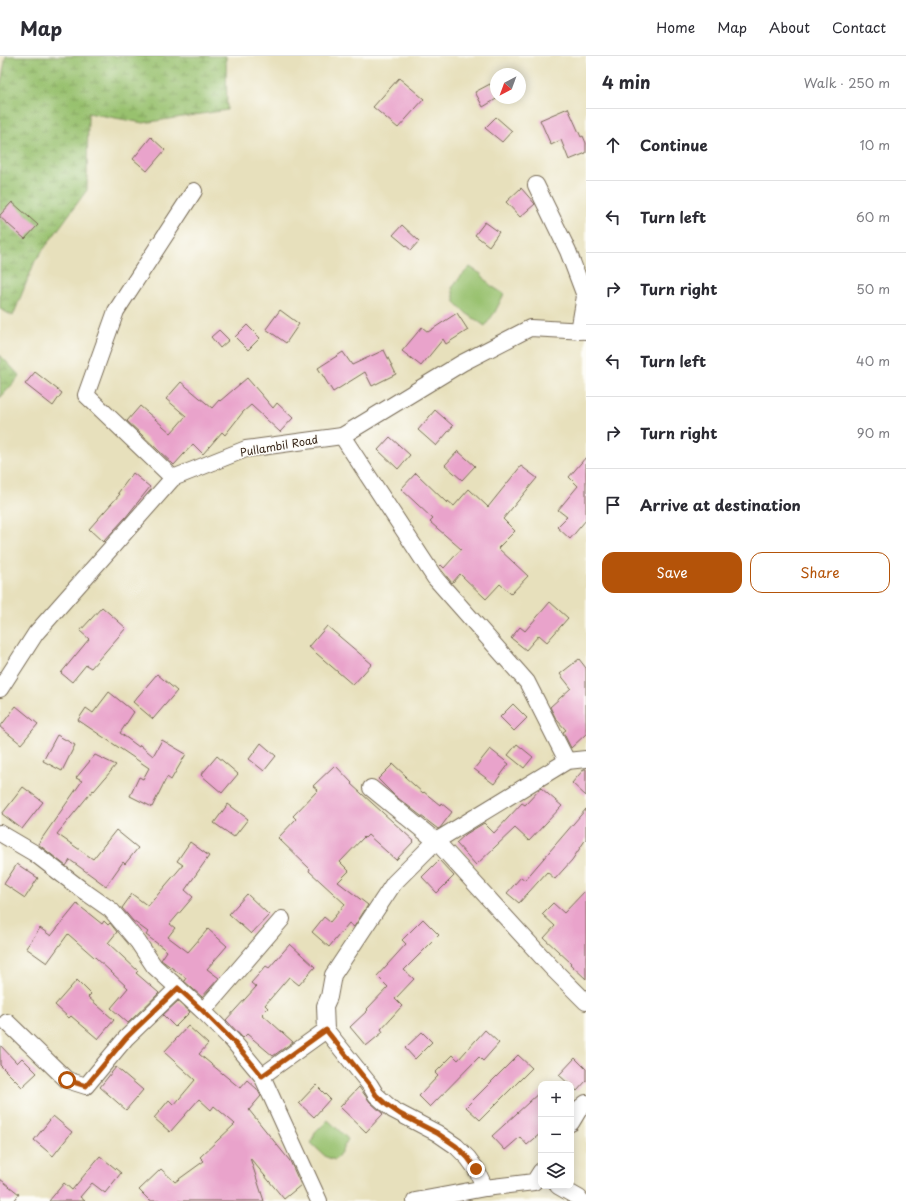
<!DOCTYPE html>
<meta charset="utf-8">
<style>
body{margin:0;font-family:"Playpen Sans",sans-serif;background:#f2f2f3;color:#2b2b33}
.controls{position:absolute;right:12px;bottom:12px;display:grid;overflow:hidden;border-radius:8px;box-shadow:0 2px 10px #0003}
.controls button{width:36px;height:36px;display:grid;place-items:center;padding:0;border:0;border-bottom:1px solid #e1e1e2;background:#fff;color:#2b2b33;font:20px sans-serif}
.compass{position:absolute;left:490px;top:12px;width:36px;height:36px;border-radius:50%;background:#fff;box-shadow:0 2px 10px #0003;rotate:221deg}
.stop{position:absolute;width:12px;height:12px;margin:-9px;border:3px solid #b45309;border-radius:50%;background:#fff}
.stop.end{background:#b45309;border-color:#fff;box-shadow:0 1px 4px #0008}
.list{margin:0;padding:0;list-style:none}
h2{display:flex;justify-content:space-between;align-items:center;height:52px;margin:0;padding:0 16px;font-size:17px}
h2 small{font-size:13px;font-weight:400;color:#7c7c81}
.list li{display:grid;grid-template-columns:26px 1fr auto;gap:12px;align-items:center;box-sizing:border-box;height:72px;padding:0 16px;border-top:1px solid #e1e1e2}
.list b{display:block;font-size:15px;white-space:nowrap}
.list em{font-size:13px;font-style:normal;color:#7c7c81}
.actions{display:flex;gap:8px;padding:12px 16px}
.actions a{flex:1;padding:9px 0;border:1px solid #b45309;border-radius:12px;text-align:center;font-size:14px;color:#b45309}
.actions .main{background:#b45309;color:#fff}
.icon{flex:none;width:22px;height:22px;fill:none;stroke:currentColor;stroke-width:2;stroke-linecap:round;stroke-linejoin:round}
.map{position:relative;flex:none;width:586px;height:1145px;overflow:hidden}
header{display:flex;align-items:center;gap:24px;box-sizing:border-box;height:56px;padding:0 20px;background:#fff;border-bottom:1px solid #e1e1e2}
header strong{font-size:19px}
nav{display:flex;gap:22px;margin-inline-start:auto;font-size:14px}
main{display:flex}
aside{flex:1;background:#fff}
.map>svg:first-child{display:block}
</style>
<header>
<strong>Map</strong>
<nav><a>Home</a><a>Map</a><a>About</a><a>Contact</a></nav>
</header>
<main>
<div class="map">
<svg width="586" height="1145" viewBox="0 0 586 1145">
<defs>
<pattern id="wetland-marsh" width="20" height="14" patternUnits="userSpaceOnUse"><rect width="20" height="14" fill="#98c16e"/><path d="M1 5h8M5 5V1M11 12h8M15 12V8" fill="none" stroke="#7d9d5a"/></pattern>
</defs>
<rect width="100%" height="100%" fill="#fdfcf7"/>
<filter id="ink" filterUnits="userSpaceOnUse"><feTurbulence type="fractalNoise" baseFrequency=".025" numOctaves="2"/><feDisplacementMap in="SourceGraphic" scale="8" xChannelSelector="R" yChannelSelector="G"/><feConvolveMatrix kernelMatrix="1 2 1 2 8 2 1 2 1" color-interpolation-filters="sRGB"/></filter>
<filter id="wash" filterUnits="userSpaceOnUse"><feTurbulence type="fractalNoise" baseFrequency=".012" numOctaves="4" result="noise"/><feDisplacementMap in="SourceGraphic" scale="16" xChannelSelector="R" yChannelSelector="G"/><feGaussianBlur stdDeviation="0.9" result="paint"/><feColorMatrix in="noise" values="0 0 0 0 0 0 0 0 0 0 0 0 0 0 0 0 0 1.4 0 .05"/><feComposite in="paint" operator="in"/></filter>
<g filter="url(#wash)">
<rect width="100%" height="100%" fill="#e7e0bc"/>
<!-- wetland -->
<g fill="url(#wetland-marsh)" stroke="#6a7646">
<polygon points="6,0 226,0 227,54 143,67 88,57 87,134 35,205 13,260 0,253 0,32"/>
<polygon points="0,299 20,320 0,342"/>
</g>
<!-- park -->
<g fill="#98c16e" stroke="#6a7646">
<polygon points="470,211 481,218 490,229 504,238 495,256 485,270 466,257 455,246 452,232 461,220"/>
<polygon points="328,1064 348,1083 341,1096 335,1104 326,1101 311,1087 315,1077"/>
</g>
<g id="blocks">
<!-- building -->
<g fill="#e9a3cb">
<polygon points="399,22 424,43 398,72 373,51"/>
<polygon points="490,28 496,38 496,42 498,42 483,51 475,36"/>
<polygon points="568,52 581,81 583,80 586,87 586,97 569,104 561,84 551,89 540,64"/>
<polygon points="496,61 512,75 502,86 485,72"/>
<polygon points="151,81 165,94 147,115 133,103"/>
<polygon points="521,132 535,148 520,161 506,146"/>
<polygon points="12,146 38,169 25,183 0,161 0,159"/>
<polygon points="485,166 499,176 489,190 475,179"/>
<polygon points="402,169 419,185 411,194 393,179"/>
<polygon points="280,254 299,268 286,287 266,273"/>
<polygon points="457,257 468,274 446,288 443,283 421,310 402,295 422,271 428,276"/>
<polygon points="247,269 260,282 248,294 235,281"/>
<polygon points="219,274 229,284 220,292 211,281"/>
<polygon points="384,294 396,318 372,330 365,316 333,336 318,312 343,296 352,309"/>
<polygon points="35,316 62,337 53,350 25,328"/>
<polygon points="247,322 273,352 277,347 293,362 280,376 251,349 243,356 225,379 222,376 203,398 193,388 174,409 127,365 140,350 171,377 186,360 166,343 181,326 212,352 219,344 220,345"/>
<polygon points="435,354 453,370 436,390 418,374"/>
<polygon points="390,381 410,399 398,413 378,394"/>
<polygon points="458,395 475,410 462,424 445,409"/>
<polygon points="586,401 586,464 570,483 557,471 567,461 558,454 578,430 569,421"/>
<polygon points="521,410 537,422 503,463 515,475 498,492 528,520 511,538 500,528 486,543 460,518 452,527 443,516 439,511 441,509 444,512 461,493 430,466 433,463 401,433 416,417 447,447 448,445 454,450 469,433 488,451"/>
<polygon points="133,417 150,431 126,461 103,486 89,473 120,438 118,437"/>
<polygon points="550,546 568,562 547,586 539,579 526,594 511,582 520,571 525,575"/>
<polygon points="102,551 126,572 91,612 86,609 72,626 61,617 89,583 80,575"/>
<polygon points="327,570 372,608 353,629 309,591"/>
<polygon points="579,603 586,612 586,678 571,692 563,676 566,674 556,663 550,651 571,632 560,618"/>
<polygon points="157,618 177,635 153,663 133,646"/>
<polygon points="109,636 134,656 120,677 139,691 140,689 153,700 162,684 186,698 171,724 167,721 152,751 130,740 139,721 143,723 149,712 78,664 86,652 93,657"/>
<polygon points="513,648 527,662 514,675 500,661"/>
<polygon points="16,650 38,668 21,688 0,671"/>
<polygon points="57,679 75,689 62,715 43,705"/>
<polygon points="261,687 276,700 264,715 249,703"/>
<polygon points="517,688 533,701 524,712 508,699"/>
<polygon points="490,693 509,708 494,728 474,713"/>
<polygon points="95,699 116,709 94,735 93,734 57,778 93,803 116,774 138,792 125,808 123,806 106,830 70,804 66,810 38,788 82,725 76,722"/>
<polygon points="217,700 238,718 222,737 201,719"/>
<polygon points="393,708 406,720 405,721 423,737 424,736 440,749 441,747 452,756 440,772 438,773 425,763 394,739 378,723"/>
<polygon points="335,709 352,727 351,728 414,785 396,804 368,779 365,782 364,781 340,806 349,815 338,826 368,849 354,871 349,867 329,891 312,876 324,861 330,866 345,848 309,815 310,813 278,782 296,763 293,760 318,734 313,730"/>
<polygon points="584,713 586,713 586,740 572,727"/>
<polygon points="23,731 43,746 22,773 2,758"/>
<polygon points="541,732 562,750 529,785 515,772 476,809 456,787 466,778 484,767 494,777 522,747 525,749"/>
<polygon points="228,748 248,763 234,781 214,767"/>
<polygon points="586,753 586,783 572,804 555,823 547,816 519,847 507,837 521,821 525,824"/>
<polygon points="190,786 209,800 185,834 193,841 170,868 175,872 168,881 188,896 208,873 227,890 207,913 219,922 202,941 184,925 186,922 161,904 167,895 146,879 148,876 133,865 122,852 132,838 148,850 183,809 177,805"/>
<polygon points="439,804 454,820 437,837 422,821"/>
<polygon points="17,808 38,822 25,842 4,828"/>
<polygon points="586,834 586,923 570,908 571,907 544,882 555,870 542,858 553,847 564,857"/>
<polygon points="247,838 269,859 251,878 229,858"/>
<polygon points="77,848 102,868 104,865 108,869 110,867 117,876 108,887 138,915 136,917 159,937 128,967 111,952 128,932 95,901 94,901 68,878 47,907 26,892 40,872 51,880"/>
<polygon points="423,863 439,879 404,914 414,923 395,943 402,950 381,973 383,976 366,990 350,971 368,954 367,953 388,931 377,920 406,888 402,884"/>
<polygon points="290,888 315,911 299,929 289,921 265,949 268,952 262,958 293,986 273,1000 247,978 243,982 226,964 256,931 251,927 266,910 269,912"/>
<polygon points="77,924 91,938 88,941 114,964 98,983 71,960 69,962 55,949"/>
<polygon points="178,945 190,956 175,971 163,959"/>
<polygon points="188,970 208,988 199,998 240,1032 247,1024 257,1033 261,1040 249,1054 290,1105 301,1129 284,1143 250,1102 264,1145 150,1145 139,1134 161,1113 175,1126 204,1105 200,1101 235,1068 214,1050 211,1054 199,1043 170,1076 154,1062 169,1044 174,1049 195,1024 164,996"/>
<polygon points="485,974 499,987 483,1005 479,1001 430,1051 419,1040 438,1020 435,1017 453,999 458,1004"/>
<polygon points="422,976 432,986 415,1003 405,992"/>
<polygon points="0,989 17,1007 22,1002 37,1017 22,1031 0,1009"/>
<polygon points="518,999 532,1012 480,1064 466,1051"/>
<polygon points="575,1002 586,1013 586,1025 577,1035 571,1030 571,1028 569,1028 559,1019"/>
<polygon points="116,1011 143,1034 126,1054 100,1031"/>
<polygon points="316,1029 330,1043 314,1061 299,1047"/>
<polygon points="359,1031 370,1046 383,1058 366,1076 340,1051"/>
<polygon points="541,1035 541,1077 527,1089 520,1081 505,1094 492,1080"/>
<polygon points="53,1060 72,1076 53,1100 34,1084"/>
<polygon points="100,1100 121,1117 105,1137 92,1127 80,1141 85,1145 49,1145 64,1127 72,1134"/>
<polygon points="0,1123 19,1138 14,1145 0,1145"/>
</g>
</g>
</g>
<g filter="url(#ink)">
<use href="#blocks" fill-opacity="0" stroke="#776a55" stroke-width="1"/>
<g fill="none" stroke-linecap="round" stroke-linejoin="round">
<defs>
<g id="street">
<polyline points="536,129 568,195 585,240 579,275"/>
<polyline points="342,380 435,522 527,626 567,705"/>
<polyline points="173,422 86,339 116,255 194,135"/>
<polyline points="0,633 36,577 173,422 246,393 342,380 462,307 530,272 586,275"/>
<polyline points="371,732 436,785 552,912 586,946"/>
<polyline points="0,777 34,797 81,833 111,854 138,886 154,910 203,955 233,985 262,1020 319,1145"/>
<polyline points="203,955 282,863"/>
<polyline points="7,966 67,1024 86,1030 126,982 178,932"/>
<polyline points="262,1020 326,974"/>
<polyline points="571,1067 580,1052 586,1047"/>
<polyline points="558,1130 579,1142 581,1145"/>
<polyline points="485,1132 476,1113 468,1102 456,1090 437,1077 393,1054 376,1039 370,1029 326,974 325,950 329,941 333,919 394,827 436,785 567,705 586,703"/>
<polyline points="415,1145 485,1132 534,1126 541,1115"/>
</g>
</defs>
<!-- street casing -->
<use href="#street" stroke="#776a55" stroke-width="18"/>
<!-- street -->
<use href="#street" stroke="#fff" stroke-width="16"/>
</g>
</g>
<g fill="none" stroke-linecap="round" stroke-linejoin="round" filter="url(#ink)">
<!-- route -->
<polyline stroke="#b45309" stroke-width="5" points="67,1024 86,1030 126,982 178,932 203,955 233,985 262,1020 326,974 370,1029 376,1039 387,1049 400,1058 437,1077 456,1090 468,1102 476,1113"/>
</g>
<g text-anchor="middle" stroke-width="3" stroke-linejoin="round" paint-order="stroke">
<!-- street labels -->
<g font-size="11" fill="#3b2a1e" stroke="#fdfcf7">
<text transform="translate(279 390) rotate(-10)" y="4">Pullambil Road</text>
</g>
</g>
</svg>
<div class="controls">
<button>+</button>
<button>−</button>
<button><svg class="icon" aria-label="layers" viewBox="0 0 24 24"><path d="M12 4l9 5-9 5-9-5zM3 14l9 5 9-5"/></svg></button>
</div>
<svg class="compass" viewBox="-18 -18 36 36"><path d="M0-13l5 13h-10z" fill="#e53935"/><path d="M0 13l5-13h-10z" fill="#7c7c81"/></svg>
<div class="stop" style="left:67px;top:1024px"></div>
<div class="stop end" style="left:476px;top:1113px"></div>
</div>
<aside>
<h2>4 min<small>Walk · 250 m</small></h2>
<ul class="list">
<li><svg class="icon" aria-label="ahead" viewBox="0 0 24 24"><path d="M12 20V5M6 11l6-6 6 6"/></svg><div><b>Continue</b></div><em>10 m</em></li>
<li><svg class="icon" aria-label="left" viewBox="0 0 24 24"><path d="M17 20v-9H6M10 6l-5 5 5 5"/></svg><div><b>Turn left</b></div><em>60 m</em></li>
<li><svg class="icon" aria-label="right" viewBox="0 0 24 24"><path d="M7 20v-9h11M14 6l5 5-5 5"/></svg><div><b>Turn right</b></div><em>50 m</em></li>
<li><svg class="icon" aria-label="left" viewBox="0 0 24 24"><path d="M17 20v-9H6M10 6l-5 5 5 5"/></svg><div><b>Turn left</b></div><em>40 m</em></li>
<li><svg class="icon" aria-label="right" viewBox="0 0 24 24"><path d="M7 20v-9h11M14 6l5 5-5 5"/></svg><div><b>Turn right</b></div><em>90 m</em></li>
<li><svg class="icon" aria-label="arrive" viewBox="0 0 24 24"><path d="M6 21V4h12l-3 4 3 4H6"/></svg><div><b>Arrive at destination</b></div></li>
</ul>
<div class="actions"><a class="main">Save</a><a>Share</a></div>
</aside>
</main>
